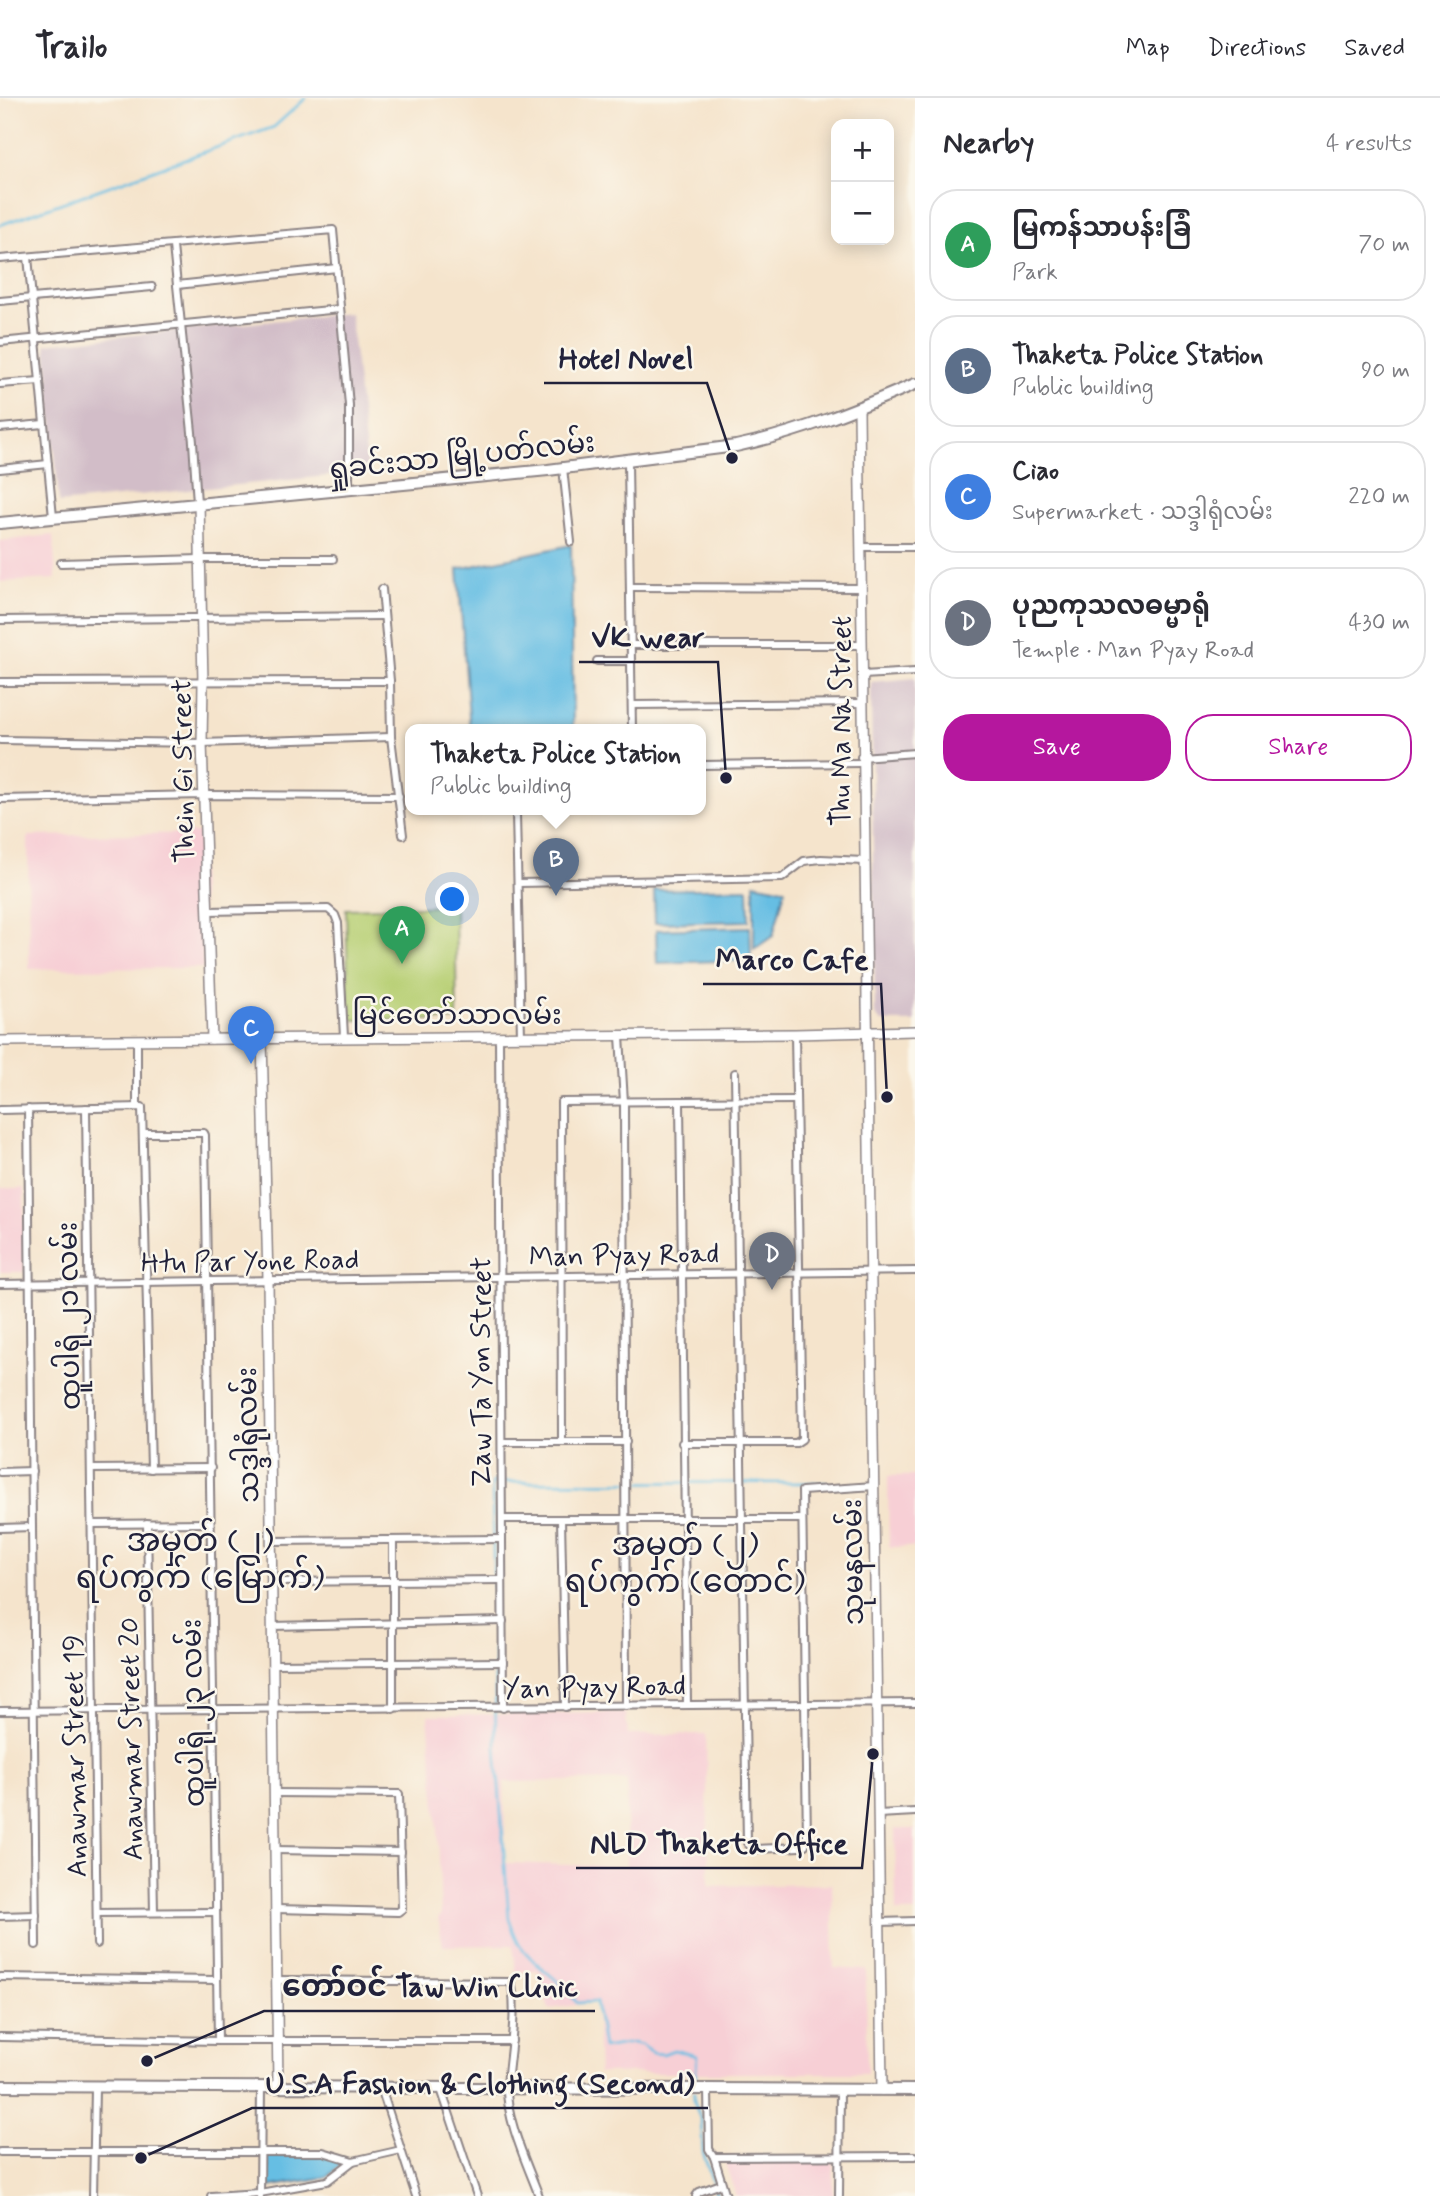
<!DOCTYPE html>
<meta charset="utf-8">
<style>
body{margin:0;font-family:Mynerve,"Noto Sans Myanmar",sans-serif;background:#f7f7f7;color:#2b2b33}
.controls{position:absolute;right:21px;top:21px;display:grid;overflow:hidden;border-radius:14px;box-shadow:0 4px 18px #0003}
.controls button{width:63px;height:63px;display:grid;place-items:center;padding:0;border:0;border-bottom:2px solid #e1e1e2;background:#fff;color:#2b2b33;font:35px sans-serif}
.you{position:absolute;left:453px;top:802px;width:24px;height:24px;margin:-18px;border:5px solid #fff;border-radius:50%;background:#1a73e8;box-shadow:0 0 0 10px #1a73e833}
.badge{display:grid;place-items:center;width:46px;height:46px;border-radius:50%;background:#b5179e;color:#fff;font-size:23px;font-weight:700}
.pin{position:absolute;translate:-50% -58px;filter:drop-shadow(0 2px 4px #0008)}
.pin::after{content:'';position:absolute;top:37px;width:24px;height:21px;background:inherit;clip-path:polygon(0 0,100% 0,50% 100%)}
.popup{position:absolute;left:405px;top:626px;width:301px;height:91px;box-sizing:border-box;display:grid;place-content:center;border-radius:14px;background:#fff;filter:drop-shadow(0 2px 5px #0005);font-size:23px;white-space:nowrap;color:#7c7c81}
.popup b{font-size:26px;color:#2b2b33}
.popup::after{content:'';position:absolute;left:50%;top:100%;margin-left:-14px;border:14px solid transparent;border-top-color:#fff}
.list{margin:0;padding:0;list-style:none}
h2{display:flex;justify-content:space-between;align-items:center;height:91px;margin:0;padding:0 28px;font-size:30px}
h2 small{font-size:23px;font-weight:400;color:#7c7c81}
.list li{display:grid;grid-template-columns:46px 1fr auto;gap:21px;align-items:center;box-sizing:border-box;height:112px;margin:0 14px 14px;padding:0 14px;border:2px solid #e1e1e2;border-radius:28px}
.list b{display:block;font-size:26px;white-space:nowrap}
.list p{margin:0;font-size:23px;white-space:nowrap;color:#7c7c81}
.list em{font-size:23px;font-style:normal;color:#7c7c81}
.actions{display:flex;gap:14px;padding:21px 28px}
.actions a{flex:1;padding:16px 0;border:2px solid #b5179e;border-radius:28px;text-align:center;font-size:24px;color:#b5179e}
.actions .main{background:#b5179e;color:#fff}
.map{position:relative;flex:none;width:915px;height:2098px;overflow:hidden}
header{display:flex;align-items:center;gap:42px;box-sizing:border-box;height:98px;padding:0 35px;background:#fff;border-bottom:2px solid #e1e1e2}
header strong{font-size:33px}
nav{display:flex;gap:38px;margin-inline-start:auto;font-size:24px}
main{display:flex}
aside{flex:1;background:#fff}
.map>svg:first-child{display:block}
</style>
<header>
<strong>Trailo</strong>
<nav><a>Map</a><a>Directions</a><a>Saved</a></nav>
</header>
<main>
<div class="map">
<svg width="915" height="2098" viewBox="0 0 915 2098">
<rect width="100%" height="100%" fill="#fbf7ec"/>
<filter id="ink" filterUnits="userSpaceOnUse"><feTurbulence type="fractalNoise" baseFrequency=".0143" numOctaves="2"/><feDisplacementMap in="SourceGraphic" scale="14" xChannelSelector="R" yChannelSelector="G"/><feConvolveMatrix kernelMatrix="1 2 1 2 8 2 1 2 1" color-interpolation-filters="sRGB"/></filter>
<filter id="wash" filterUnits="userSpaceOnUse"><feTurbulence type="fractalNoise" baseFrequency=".00686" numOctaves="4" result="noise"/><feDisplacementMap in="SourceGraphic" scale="28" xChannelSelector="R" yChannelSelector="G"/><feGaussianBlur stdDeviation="1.57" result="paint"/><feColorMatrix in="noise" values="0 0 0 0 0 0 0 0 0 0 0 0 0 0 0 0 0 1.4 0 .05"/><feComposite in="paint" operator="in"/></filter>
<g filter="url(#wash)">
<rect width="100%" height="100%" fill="#f5e4cc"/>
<!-- built -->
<g fill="#f7cfd5" fill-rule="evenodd">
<polygon points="53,437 56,481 0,484 0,443"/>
<polygon points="199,735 203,870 29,871 28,738"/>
<rect x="0" y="1091" width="24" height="83"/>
<polygon points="888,1378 915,1378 915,1449 889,1449"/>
<path d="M626 1615 628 1637 706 1636 709 1788 832 1786 834 1870 866 1872 867 1975H599L596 1904 549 1911 538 1872 516 1874 513 1847 443 1848 438 1820 441 1817 438 1732 428 1617ZM627 1682 626 1769 505 1765 504 1684Z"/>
<polygon points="895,1731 915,1731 915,1814 896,1814"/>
<polygon points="725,2065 834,2065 833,2098 736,2098"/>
</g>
<!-- industrial -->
<g fill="#d2bdc8">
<polygon points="350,215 368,374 59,405 46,246"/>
<polygon points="915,580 915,924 881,924 875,917 871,584"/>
</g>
<!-- green -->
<polygon fill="#b7cf73" stroke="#6c7857" stroke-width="2" points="455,808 457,922 349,922 346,811"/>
<!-- water -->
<g fill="#66bee3" stroke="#44708f" stroke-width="2">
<polygon points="571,447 573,632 470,632 458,471"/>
<polygon points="754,785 785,791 773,838 754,851"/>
<polygon points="748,790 749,823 655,825 654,792"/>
<polygon points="750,829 751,862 657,865 656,832"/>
<polygon points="323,2057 343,2065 327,2079 268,2089 267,2058"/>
</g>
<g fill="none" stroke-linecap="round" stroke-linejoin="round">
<!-- stream -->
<g stroke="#66bee3" stroke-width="2.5">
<polyline points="0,127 274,29 306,0"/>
<path d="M695 1987 697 1958 674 1952 663 1956 652 1955 642 1947 632 1945 603 1950 596 1904 577 1905C560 1879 535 1870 520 1847 515 1839 512 1829 509 1821L496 1649 492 1384 828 1385"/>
<polyline points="694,1994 694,2003 701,2023 703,2054 717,2098"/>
</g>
</g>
</g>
<g filter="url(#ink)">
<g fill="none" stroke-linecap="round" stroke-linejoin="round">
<defs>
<g id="street">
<polyline points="173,148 193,344 197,405"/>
<polyline points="28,159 53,419"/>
<polyline points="0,161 333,132 349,307 349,391"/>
<polyline points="177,187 337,170"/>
<polyline points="0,203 152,189"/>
<polyline points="0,244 340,211"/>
<polyline points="0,286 40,283"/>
<polyline points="0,330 44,326"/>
<polyline points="628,364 632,632"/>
<polyline points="563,370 571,444"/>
<polyline points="0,371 48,366"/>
<polyline points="860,449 915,449"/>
<polyline points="61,465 200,461 333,461"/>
<polyline points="630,489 861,490"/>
<polyline points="382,491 390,583 391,639 403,737"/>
<polyline points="0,522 384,518"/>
<polyline points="631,547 862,547"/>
<polyline points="597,563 631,563"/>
<polyline points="863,577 915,574"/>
<polyline points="0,584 390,583"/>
<polyline points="632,607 863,605"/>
<polyline points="0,642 202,645 391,639"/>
<polyline points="861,659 915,655"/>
<polyline points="701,667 861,665"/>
<polyline points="0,701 204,697 399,698"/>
<polyline points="516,716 521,939"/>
<polyline points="519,785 782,780 804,763 821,761 864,763"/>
<polyline points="208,813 328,811 335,817 338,825 344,939"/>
<polyline points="620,938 624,1004 626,1608"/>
<polyline points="499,939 503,1610"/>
<polyline points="137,942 137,1009"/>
<polyline points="735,975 747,1745 755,1751 800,1749 805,1747 807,1742 802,1393 874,1388"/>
<polyline points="680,1004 687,1607"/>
<polyline points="86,1010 97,1846"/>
<polyline points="28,1011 36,1847"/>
<polyline points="0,1012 142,1009 151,1371"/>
<polyline points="143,1035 204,1035 205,1037 218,1943"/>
<polyline points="0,1186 915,1173"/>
<polyline points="502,1344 626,1344"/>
<polyline points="562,1344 561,1004 796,1002"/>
<polyline points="682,1345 796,1345 802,1341 795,936"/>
<polyline points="91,1371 211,1370"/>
<polyline points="0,1374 32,1373"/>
<polyline points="502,1421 802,1421"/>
<polyline points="561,1421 565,1609"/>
<polyline points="147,1425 154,1814"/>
<polyline points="92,1426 210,1425"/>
<polyline points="0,1430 32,1429"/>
<polyline points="271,1443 502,1441"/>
<polyline points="272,1484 502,1482"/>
<polyline points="272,1528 503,1523"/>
<polyline points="273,1566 503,1564"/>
<polyline points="393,1611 393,1442"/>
<polyline points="0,1613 915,1605"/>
<polyline points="274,1695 399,1696 402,1811 398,1814 276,1811"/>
<polyline points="878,1716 915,1714"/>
<polyline points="275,1752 401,1754"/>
<polyline points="97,1815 216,1814"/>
<polyline points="0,1818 36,1817"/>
<polyline points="880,1824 915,1823"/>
<polyline points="0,1879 216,1882"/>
<path d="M276 1882 511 1884C518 1913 509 1957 507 1988 506 2022 527 2066 539 2098"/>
<polyline points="0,1939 218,1943 512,1943"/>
<polyline points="381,1990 416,2098"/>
<polyline points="441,1991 477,2098"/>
<polyline points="708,1992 709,2051 714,2059 726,2098"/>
<polyline points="0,2054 323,2054 353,2063 401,2052"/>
<polyline points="714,2059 915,2058"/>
<polyline points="93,2098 95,1990"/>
<polyline points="211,2098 260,2095 327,2083 353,2063"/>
<polyline points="260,2098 261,1988"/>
<polyline points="696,2098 699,2094 721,2086"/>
<polyline points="839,2098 840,1993"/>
</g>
<g id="secondary">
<path d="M859 310C865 871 874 1432 882 1992"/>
<polyline points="199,405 203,584 202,645 212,941"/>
<polyline points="262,941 268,1182 278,1989"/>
<polyline points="0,943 795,936 915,933"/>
</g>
<g id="primary">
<path d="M0 425 548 372 736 348C798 335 857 311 915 286"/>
<polyline points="0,1988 915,1992"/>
</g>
</defs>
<!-- street casing -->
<use href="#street" stroke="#8c8384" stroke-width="10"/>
<!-- secondary casing -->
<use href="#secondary" stroke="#8c8384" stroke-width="12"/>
<!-- primary casing -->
<use href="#primary" stroke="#8c8384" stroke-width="14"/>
<!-- street -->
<use href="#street" stroke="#fff" stroke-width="6"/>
<!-- secondary -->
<use href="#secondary" stroke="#fff" stroke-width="9"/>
<!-- primary -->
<use href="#primary" stroke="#fff" stroke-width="10"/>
</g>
</g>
<g text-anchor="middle" stroke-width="5" stroke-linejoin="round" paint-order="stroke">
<!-- street labels -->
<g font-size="28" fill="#22223b" stroke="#fbf7ec">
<text transform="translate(461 357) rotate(-6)" y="10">ရှုခင်းသာ မြို့ပတ်လမ်း</text>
<text transform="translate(840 623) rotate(-90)" y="10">Thu Ma Na Street</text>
<text transform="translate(182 673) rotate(-91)" y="10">Thein Gi Street</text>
<text x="457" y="926">မြင်တော်သာလမ်း</text>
<text transform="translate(624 1156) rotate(-1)" y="10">Man Pyay Road</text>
<text transform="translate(250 1162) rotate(-1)" y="10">Htu Par Yone Road</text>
<text transform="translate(68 1218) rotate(-91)" y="10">ထူပါရုံ ၂၁ လမ်း</text>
<text transform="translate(480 1274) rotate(-90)" y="10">Zaw Ta Yon Street</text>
<text transform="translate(247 1337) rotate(-91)" y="10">သဒ္ဒါရုံလမ်း</text>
<text transform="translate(852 1464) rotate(-91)" y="10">သုမနလမ်း</text>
<text transform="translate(594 1588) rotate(-1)" y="10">Yan Pyay Road</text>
<text transform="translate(192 1615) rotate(-91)" y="10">ထူပါရုံ ၂၃ လမ်း</text>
<text transform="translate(130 1641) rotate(-91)" y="10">Anawmar Street 20</text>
<text transform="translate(74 1658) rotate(-91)" y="10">Anawmar Street 19</text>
</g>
<!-- quarter labels -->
<g font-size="32" fill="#22223b" stroke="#fbf7ec">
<text x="200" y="1453">အမှတ် (၂)<tspan x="200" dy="37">ရပ်ကွက် (မြောက်)</tspan></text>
<text x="685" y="1457">အမှတ် (၂)<tspan x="685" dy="37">ရပ်ကွက် (တောင်)</tspan></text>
</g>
</g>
<!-- callouts -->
<path fill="none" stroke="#22223b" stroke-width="2.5" d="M732 360L707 285H544M726 680L718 564H579M887 999L881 886H703M873 1656L862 1770H576M147 1963L264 1913H595M141 2060L252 2010H708"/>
<g fill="#22223b" stroke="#fbf7ec" stroke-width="2.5">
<circle cx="732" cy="360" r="7"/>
<circle cx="726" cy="680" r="7"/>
<circle cx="887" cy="999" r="7"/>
<circle cx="873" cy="1656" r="7"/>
<circle cx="147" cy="1963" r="7"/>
<circle cx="141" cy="2060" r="7"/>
</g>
<g font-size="30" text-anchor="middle" font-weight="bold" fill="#22223b" stroke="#fbf7ec" stroke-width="5" stroke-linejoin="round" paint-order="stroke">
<text x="626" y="270">Hotel Novel</text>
<text x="648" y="549">VK wear</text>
<text x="792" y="871">Marco Cafe</text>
<text x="719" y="1755">NLD Thaketa Office</text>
<text x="430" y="1898">တော်ဝင် Taw Win Clinic</text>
<text x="480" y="1995">U.S.A Fashion &amp; Clothing (Second)</text>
</g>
</svg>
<div class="controls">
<button>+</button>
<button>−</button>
</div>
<div class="you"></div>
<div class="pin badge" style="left:402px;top:866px;background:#2e9e5b">A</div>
<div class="pin badge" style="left:556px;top:798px;background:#5c6f8a">B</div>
<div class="popup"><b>Thaketa Police Station</b>Public building</div>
<div class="pin badge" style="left:251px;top:966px;background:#3f7fe0">C</div>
<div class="pin badge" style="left:772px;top:1192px;background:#6b7280">D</div>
</div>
<aside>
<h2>Nearby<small>4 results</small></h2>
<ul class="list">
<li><span class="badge" style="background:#2e9e5b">A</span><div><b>မြကန်သာပန်းခြံ</b><p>Park</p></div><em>70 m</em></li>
<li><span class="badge" style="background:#5c6f8a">B</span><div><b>Thaketa Police Station</b><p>Public building</p></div><em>90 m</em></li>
<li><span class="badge" style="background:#3f7fe0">C</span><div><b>Ciao</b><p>Supermarket · သဒ္ဒါရုံလမ်း</p></div><em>220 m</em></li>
<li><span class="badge" style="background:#6b7280">D</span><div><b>ပုညကုသလဓမ္မာရုံ</b><p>Temple · Man Pyay Road</p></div><em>430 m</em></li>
</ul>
<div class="actions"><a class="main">Save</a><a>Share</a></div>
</aside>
</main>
